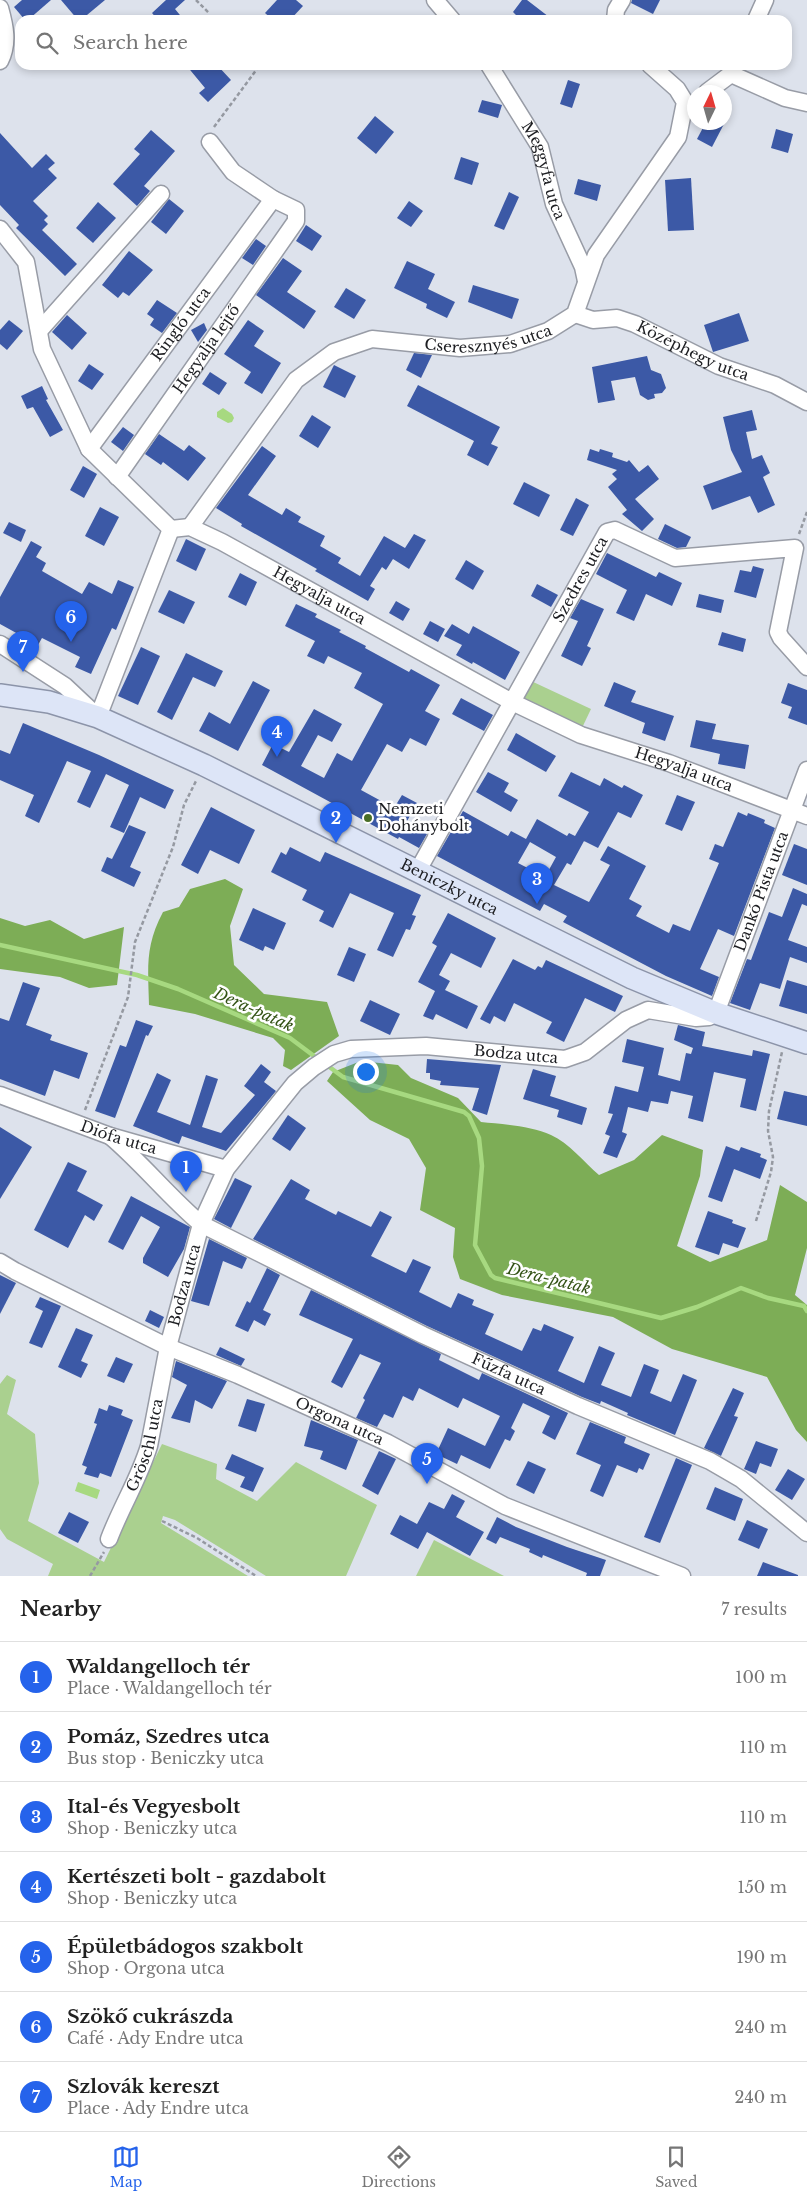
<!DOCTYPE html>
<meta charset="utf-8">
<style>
body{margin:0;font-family:"Libre Baskerville",serif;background:#f2f2f2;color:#222}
.compass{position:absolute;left:687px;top:85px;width:45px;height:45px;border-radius:50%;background:#fff;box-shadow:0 2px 8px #0003;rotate:5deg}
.you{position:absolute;left:365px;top:1071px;width:18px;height:18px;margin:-12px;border:4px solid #fff;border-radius:50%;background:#1a73e8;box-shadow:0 0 0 8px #1a73e833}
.badge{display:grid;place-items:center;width:32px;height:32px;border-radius:50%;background:#2563eb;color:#fff;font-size:16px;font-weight:700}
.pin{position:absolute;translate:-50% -41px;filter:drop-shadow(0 1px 2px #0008)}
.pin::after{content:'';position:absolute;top:26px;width:18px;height:15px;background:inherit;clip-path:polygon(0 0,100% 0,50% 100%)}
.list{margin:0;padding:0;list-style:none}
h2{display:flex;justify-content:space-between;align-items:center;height:65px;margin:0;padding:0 20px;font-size:21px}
h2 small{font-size:16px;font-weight:400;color:#767676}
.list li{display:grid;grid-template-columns:32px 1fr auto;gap:15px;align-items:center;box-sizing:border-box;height:70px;padding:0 20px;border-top:1px solid #e0e0e0}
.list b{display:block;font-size:19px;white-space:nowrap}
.list p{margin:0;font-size:16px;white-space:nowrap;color:#767676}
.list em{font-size:16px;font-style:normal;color:#767676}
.icon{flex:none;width:28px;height:28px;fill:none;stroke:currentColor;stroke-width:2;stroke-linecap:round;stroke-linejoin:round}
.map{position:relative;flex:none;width:807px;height:1576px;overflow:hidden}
.search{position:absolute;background:#fff;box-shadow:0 2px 8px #0003;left:15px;right:15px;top:15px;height:55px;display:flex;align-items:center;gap:12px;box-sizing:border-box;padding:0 18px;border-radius:15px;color:#767676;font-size:19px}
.sheet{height:555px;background:#fff}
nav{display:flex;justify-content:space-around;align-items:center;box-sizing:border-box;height:70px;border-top:1px solid #e0e0e0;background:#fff;font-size:14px;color:#767676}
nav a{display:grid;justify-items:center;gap:2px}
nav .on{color:#2563eb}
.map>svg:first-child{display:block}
</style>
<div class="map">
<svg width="807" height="1576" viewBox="0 0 807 1576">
<rect width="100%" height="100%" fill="#dde2ec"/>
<!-- green -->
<g fill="#aad08f">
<polygon points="529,680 591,709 581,730 517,701"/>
<polygon points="7,1375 16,1380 7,1414 35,1434 39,1483 28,1521 104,1562 162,1444 217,1464 216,1479 257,1501 296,1462 377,1505 346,1576 266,1576 175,1520 163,1516 161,1523 248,1576 48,1576 53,1564 7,1539 0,1529 0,1384"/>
<polygon points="434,1540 504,1576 416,1576"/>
</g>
<!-- forest -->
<g fill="#7dad56">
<path d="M225 879 243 889 230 926 234 965 264 994 327 1002 339 1036 291 1070 283 1066 285 1050 273 1038 195 1014 149 1005C148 967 145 946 163 912L179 907 190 889Z"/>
<polygon points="0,918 25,926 50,920 84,939 124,927 117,985 89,988 60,977 0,969"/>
<path d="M361 1061 398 1065 411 1078 458 1098 481 1122C502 1124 531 1126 551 1135 569 1143 584 1162 599 1175L634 1160 662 1135 703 1150 700 1176 677 1246 710 1262 767 1240 780 1185 807 1202V1248L795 1295 807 1305V1442L796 1430 767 1377 672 1349 613 1317 502 1295 460 1279 453 1257 455 1228 420 1210 426 1168 409 1139 370 1120 327 1081 333 1072Z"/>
</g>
<!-- water -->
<g fill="#a7d980">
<polygon points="223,408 232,414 234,418 232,422 228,423 217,417 217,412"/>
<polygon points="78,1482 100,1490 97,1499 75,1491"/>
</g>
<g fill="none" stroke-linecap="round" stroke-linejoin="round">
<!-- stream -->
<g stroke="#a7d980" stroke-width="4.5">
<polyline points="0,945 137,975 178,989 290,1038 318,1059"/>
<polyline points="324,1063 343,1077 464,1112 469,1116 479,1138 482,1166 475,1245 491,1275 495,1278 661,1318 697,1307 741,1288 768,1298 804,1306 807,1311"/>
</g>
</g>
<!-- building -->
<g fill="#3c59a6" fill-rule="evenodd">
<polygon points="22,0 51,0 28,20 25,20 14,7"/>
<polygon points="61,0 105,0 81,20 78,20"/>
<polygon points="166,0 185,0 175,9 184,20 158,20 152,13"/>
<polygon points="277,0 296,0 303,6 290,20 273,20 265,13"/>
<polygon points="522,0 527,0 553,20 512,20 516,15 513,12"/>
<polygon points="632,0 660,0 653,14 631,3"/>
<polygon points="186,65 217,65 231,80 208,102 199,93 205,88"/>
<polygon points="568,80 580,84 572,108 560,104"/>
<polygon points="482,100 502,105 498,118 478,112"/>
<polygon points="375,116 394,132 376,154 357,138"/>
<polygon points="706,122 725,122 712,147 697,139"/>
<polygon points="776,129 793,134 788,153 771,148"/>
<polygon points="151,130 175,151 144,186 150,191 137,206 113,184 140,154 134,149"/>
<polygon points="0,133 32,168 46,154 55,163 48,169 57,178 33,201 48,216 44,220 48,224 42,230 77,264 65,276 16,228 19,225 0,205"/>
<polygon points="461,157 479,163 472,185 454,179"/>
<polygon points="691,178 694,230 668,231 665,180"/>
<polygon points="578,179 601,185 597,201 574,194"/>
<polygon points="509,192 519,197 504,230 494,226"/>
<polygon points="169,199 184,211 166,234 151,222"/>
<polygon points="409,201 423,211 411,227 397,218"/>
<polygon points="98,202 116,218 93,243 76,228"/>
<polygon points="306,225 322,236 312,251 296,241"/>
<polygon points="256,239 266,246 253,265 242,258"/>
<polygon points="129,251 153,270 129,296 123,292 118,298 102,285"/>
<polygon points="283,258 302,271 287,292 316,311 304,329 256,295"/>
<polygon points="407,261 435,274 428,289 455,302 447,318 426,308 427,304 394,288"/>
<polygon points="473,285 519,299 512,319 468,302"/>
<polygon points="346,288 366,300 354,319 334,307"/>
<polygon points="157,300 177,313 162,333 150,325 154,319 147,314"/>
<polygon points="739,313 749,341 713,352 704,325"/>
<polygon points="67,315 87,333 72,350 52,332"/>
<polygon points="9,320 23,331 7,350 0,344 0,330"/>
<polygon points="248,320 264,331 254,346 281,363 262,394 244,383 251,372 224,354"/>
<polygon points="204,323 207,330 198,342 191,330"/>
<polygon points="414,353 432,355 421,378 406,370"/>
<polygon points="647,356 651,370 661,374 666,388 662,393 654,394 655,398 648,400 640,395 635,377 611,381 615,400 598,403 592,367"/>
<polygon points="89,364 104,374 92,390 78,381"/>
<polygon points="334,365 356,376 345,398 323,387"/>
<polygon points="210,372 227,383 219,395 202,384"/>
<polygon points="418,385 500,427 491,444 498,447 488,466 467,455 474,441 407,406"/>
<polygon points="42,386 48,399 46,400 63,430 50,437 33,407 27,409 21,396"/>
<polygon points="752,410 757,430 746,432 752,459 762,455 770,473 763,477 775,505 758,513 750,496 712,510 703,486 742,472 731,450 723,417"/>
<polygon points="312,415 331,427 318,448 299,436"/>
<polygon points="123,427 134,435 123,451 111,442"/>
<polygon points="159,434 184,451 189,445 206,458 188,481 163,462 161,465 145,454"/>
<polygon points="262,446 276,456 248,495 282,515 286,508 301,517 298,522 325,536 320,546 341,558 338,563 360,576 384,536 405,548 414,534 426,540 409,569 393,559 386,570 382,567 370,586 375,589 368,601 315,571 317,569 241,526 242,524 216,508"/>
<polygon points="590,449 599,452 600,449 613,453 612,457 627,462 629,460 639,472 648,465 659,479 635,499 654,519 642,531 622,514 627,510 608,487 617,479 612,474 617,470 587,460"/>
<polygon points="83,466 97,474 84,498 70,490"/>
<polygon points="524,482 550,495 539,517 513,504"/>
<polygon points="576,498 589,505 573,536 560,530"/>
<polygon points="100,507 119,517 104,546 85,536"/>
<polygon points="9,522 26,530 21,542 3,533"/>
<polygon points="665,524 691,537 686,547 677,548 658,539"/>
<polygon points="186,539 206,549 196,571 176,561"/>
<polygon points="31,541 42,547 36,557 46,563 42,571 82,594 89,582 112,594 118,580 134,587 116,630 112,628 91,674 75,667 80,657 42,638 38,645 0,624 0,597"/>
<polygon points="607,553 656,577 659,572 682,583 672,606 646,594 634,621 616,613 627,590 596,574"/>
<polygon points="466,560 484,571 473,590 455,579"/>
<polygon points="753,566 764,569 756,598 734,592 740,570 751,572"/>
<polygon points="240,573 257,582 246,606 228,597"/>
<polygon points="537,584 558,595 551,607 531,596"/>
<polygon points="169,590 195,602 184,624 158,612"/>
<polygon points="699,594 724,600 721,613 696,607"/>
<polygon points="581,599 604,609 587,646 591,648 582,666 561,656 578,621 570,618"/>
<polygon points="396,601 410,609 403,621 389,613"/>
<polygon points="296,604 317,614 315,617 341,630 339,632 366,646 365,648 409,672 411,669 440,685 425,711 440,719 426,746 410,738 402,752 387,744 361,790 394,808 402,795 417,803 406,823 427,834 419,848 399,837 398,839 262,765 273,744 289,752 314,709 342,724 332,742 318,735 301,766 324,778 337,753 352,761 383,704 354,688 362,673 328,656 324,664 307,656 315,641 285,626"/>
<polygon points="430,621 445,629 438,642 423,634"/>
<polygon points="452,624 469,634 473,626 520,652 505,680 473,662 472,664 456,655 462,645 444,636"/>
<polygon points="722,632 746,639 743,652 718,645"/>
<polygon points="141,647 160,656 138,705 118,696"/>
<polygon points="186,653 223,671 215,687 193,677 172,720 157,712"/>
<polygon points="253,681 270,690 238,751 199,731 209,712 230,724"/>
<polygon points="614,682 636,691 631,702 674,716 665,741 642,733 645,723 604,706"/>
<polygon points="788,683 807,690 807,725 788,718 792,707 781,703"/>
<polygon points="461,698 493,715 484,731 452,714"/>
<polygon points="696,720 716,724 712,739 749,745 745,769 718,764 720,754 690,747"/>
<polygon points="23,723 99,755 174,790 165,809 140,797 124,833 110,827 129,785 106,774 90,808 77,802 91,771 67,761 39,823 25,816 34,795 0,780 0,750 10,754"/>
<polygon points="516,733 556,756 546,772 507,750"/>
<polygon points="488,772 509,783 504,792 518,800 511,812 476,792"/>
<path d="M571 772 600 786 604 778 622 788 624 785 643 795 631 818 618 812 598 848 582 840 584 841 571 865 567 863 554 885 589 902 610 865 600 860 608 846 646 866 629 899 642 906 636 916 669 933 673 924 690 931 719 863 709 859 715 844 723 847 738 812 747 816 748 813 765 820 764 823 775 828 734 936 718 929 700 969 719 977 712 996 666 976 563 922 567 916 544 904 540 911 437 856 463 811 508 836 511 831 526 839 537 819 567 836 569 833 575 836 589 812 558 796ZM530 842 556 857 545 877 518 863Z"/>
<polygon points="677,795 695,802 682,831 665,824"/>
<polygon points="211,807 255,830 239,864 210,850 198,874 181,865"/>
<polygon points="129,825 146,832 130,867 141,872 134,887 101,871 107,857 112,859"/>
<polygon points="794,844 807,849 807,885 782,875"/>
<polygon points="290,847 320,862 325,852 421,895 412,915 416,916 410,930 406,929 393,957 377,950 394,913 350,893 333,928 319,921 324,911 302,900 307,890 271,872 281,852 286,855"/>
<polygon points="793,888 807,894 807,906 802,904 788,940 807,947 807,963 790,957 780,989 760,983 750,1010 730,1003 747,959 751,960 769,912 782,917"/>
<polygon points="253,908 286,923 274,950 265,946 263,951 239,940"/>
<polygon points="448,913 496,938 481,968 451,953 439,975 450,981 445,990 478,1006 467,1029 436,1014 433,1020 423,1016 435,991 418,982 437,946 432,943"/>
<polygon points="349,947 366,954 354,982 337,975"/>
<polygon points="513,959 535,970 538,966 542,968 546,960 623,996 615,1012 585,998 564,1042 546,1033 552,1022 514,1003 505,1022 494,1016 490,1024 480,1019"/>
<polygon points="787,980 807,986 807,1014 779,1006"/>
<polygon points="23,982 40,988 26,1025 52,1035 50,1040 88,1053 79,1079 54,1070 45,1096 0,1079 0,1018 9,1021"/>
<polygon points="370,1000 400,1014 390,1035 360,1021"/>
<polygon points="136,1020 153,1026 148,1036 146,1035 115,1118 95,1111 120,1045 126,1047"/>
<polygon points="678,1025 705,1032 702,1046 752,1056 753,1050 770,1054 756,1111 740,1107 746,1079 714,1072 703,1122 688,1118 693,1096 671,1091 668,1104 651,1101 648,1112 628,1107 622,1132 627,1134 617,1158 603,1153 610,1136 605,1134 613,1114 608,1113 615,1086 638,1092 644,1067 622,1062 627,1039 664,1048 658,1075 680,1081 686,1053 691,1054 693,1048 674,1040"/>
<polygon points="427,1059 501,1065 487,1115 472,1110 479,1088 440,1085 441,1081 430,1079 430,1073 426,1073"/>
<polygon points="261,1064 271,1072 264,1082 276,1091 226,1151 182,1136 179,1144 133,1126 157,1073 171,1080 157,1112 190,1125 206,1075 218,1079 202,1127 221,1133 255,1095 244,1086"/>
<polygon points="533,1069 556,1076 550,1096 587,1108 582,1125 557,1117 559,1110 523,1099"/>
<polygon points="784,1091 807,1096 807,1126 777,1119"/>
<polygon points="288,1115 306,1128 290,1151 272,1139"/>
<polygon points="0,1127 32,1147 0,1199"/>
<polygon points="726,1146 739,1151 741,1147 761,1154 760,1157 767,1160 760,1179 734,1169 722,1202 708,1197"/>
<polygon points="68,1162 87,1171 77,1191 103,1205 94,1221 85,1215 68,1248 34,1230"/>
<polygon points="235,1178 252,1186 231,1228 214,1219"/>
<polygon points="291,1179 310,1190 305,1199 336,1215 338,1211 371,1227 380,1211 392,1217 371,1256 406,1273 413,1259 431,1267 419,1292 451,1308 458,1293 474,1300 472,1305 494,1314 485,1334 522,1351 533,1328 541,1331 544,1324 574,1337 558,1371 584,1383 599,1346 615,1353 601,1385 631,1397 644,1364 659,1370 650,1393 671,1402 683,1374 697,1380 675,1435 627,1415 628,1413 601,1401 600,1404 582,1397 427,1326 253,1239"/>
<polygon points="131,1196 190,1227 184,1249 168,1277 143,1263 143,1258 160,1227 141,1216 123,1250 108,1242"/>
<polygon points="708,1211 733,1220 732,1223 746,1228 738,1248 723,1243 719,1255 695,1247"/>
<polygon points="209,1239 247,1258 242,1269 223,1261 209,1306 191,1301"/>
<polygon points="267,1268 280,1275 263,1310 271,1314 265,1326 254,1320 248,1332 235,1326 247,1301 250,1303"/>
<polygon points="0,1275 16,1283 0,1314"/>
<polygon points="311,1290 441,1354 439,1360 479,1380 482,1373 568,1413 555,1440 542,1433 550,1416 523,1403 511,1428 515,1431 510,1441 505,1439 490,1469 461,1455 457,1464 436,1454 448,1428 485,1446 500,1416 463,1398 458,1408 419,1388 413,1401 403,1396 393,1418 384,1414 377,1427 356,1418 365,1400 363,1398 381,1363 360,1354 342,1388 331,1382 353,1339 299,1315"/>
<polygon points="40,1297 61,1306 42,1348 29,1343 43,1311 35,1307"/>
<polygon points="150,1310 164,1317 159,1328 145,1321"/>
<polygon points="76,1328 93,1335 81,1361 88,1364 81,1378 58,1367"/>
<polygon points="220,1347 245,1359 241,1366 216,1355"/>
<polygon points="116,1357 133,1364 124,1383 107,1376"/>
<polygon points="176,1361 227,1381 212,1409 195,1400 190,1423 171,1418 187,1385 172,1377"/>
<polygon points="733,1388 744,1393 734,1416 738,1417 721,1456 704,1448"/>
<polygon points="247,1399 265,1404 256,1432 238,1426"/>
<polygon points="109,1405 123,1410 121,1415 133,1420 111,1477 100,1473 98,1478 84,1474 87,1467 82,1465 97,1424 94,1423 99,1408 107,1411"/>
<polygon points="311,1420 358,1440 346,1470 320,1459 323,1451 304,1446"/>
<polygon points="590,1422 626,1437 624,1443 650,1454 643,1470 639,1468 637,1473 617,1465 603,1497 590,1491 601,1465 576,1454"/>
<polygon points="756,1441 778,1449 771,1467 760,1463 756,1474 744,1469"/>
<polygon points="379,1451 396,1459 378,1495 362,1486"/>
<polygon points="232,1454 264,1468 253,1492 240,1487 245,1477 225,1469"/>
<polygon points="676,1458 692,1465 660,1543 644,1537"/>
<polygon points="528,1461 546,1469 534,1494 516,1485"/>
<polygon points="788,1469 805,1479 792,1500 775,1490"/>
<polygon points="715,1487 743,1499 735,1521 706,1509"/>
<polygon points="452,1494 465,1501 456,1517 484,1532 470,1556 427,1532 418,1549 390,1534 400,1515 417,1524 429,1502 444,1509"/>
<polygon points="69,1512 89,1522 78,1543 58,1533"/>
<polygon points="497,1517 516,1527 567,1547 606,1560 600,1576 586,1576 587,1573 543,1555 542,1558 529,1552 530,1549 500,1537 496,1544 486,1539"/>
<polygon points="747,1520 768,1529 759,1549 738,1540"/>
<polygon points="763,1562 798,1575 798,1576 757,1576"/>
</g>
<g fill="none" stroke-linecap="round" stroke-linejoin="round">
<defs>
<g id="minor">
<polyline points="435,0 452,20"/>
<path d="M0 8C5 26 9 43 0 61"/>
<polyline points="615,20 616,10 622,0"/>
<polyline points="756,20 765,0"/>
<path id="s1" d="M489 65 540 147 554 204 583 267 586 281"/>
<polyline points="707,92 731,74 785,98 807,103"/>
<path id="s2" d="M0 229 26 262 42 349 89 449 171 529 190 527 222 542 512 702 581 735 669 763 807 816"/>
<path id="s3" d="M575 314 593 320 617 318 635 324 719 366 775 385 807 402"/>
<polyline points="39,331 161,194"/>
<path id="s4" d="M89 449 273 199"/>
<path id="s5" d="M117 477 296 221V210L273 199 233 172 210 142"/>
<path id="s6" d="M190 527 296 380 334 352 372 339 460 348 510 344 548 331 575 314 596 255 678 137 685 102 677 89 650 65"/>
<polyline points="0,644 65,686 98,717 171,529"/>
<path id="s7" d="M417 872 607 532 615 530 675 558 795 548 778 632 781 638 807 667"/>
<path id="s8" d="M0 1095 110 1136 226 1169"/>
<path id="s9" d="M110 1136C142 1163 169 1197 201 1224L423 1335 578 1406 710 1461 741 1479 807 1533"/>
<path id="s10" d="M0 1262 15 1271 168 1347 238 1375 388 1443 505 1506 682 1576"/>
<path id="s11" d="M109 1539C121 1507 139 1479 149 1446L168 1347 201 1224 226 1169 295 1083 314 1067 334 1054 351 1049 426 1046 565 1059 585 1052 626 1020 648 1010 696 1018 709 1017 716 1013 807 770"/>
</g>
<g id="major">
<path id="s12" d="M0 695 49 702 98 717 204 765 632 978 716 1013 807 1043"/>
</g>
</defs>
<!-- minor casing -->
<use href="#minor" stroke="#989ca6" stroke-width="19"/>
<!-- major casing -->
<use href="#major" stroke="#8c94a9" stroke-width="24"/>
<!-- path -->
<g stroke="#9599a1" stroke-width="2.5" stroke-dasharray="4 2.5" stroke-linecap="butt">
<polyline points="196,0 209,13"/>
<polyline points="214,127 260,65"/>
<polyline points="799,534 807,512"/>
<polyline points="85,1110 128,997 135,942 173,847 184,805 196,781"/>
<polyline points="756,1221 771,1172 773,1157 768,1131 769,1111 782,1052"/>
<polyline points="162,1521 197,1538 256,1576"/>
<polyline points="90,1576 104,1552"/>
</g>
<!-- minor -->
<use href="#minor" stroke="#fff" stroke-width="16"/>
<!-- major -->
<use href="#major" stroke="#dde5f7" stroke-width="21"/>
</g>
<!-- markers -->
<circle fill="#496e27" stroke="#fff" stroke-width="2" cx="368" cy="818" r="5"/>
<g text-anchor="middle" stroke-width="5" stroke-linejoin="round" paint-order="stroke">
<!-- street labels -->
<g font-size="15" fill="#1d1e22" stroke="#fff">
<text dy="5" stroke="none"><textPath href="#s1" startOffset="120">Meggyfa utca</textPath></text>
<text dy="5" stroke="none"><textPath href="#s4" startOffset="155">Ringló utca</textPath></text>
<text dy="5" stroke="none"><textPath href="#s6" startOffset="386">Cseresznyés utca</textPath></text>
<text dy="5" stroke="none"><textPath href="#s5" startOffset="156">Hegyalja lejtő</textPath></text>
<text dy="5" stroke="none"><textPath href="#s3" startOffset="126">Középhegy utca</textPath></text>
<text dy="5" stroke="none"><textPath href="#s7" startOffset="335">Szedres utca</textPath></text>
<text dy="5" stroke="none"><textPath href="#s2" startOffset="521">Hegyalja utca</textPath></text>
<text dy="5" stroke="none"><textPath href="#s2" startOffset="926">Hegyalja utca</textPath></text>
<text dy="5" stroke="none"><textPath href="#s12" startOffset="491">Beniczky utca</textPath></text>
<text dy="5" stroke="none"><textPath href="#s11" startOffset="1078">Dankó Pista utca</textPath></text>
<text dy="5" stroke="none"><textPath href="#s11" startOffset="732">Bodza utca</textPath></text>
<text dy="5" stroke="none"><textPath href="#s8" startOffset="126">Diófa utca</textPath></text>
<text dy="5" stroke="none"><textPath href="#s11" startOffset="266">Bodza utca</textPath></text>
<text dy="5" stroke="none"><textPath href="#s9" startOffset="469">Fűzfa utca</textPath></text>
<text dy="5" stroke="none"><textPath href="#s10" startOffset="375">Orgona utca</textPath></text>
<text dy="5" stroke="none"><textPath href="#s11" startOffset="101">Gröschl utca</textPath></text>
</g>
<!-- poi labels -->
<g font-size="15" fill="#1d1e22" stroke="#fff" text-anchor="start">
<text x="378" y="814">Nemzeti<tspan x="378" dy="17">Dohánybolt</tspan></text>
</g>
<!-- water labels -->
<g font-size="16" font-style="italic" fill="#345316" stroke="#fff">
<text transform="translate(254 1009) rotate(24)" y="6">Dera-patak</text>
<text transform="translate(549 1278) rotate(14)" y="6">Dera-patak</text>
</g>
</g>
</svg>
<svg class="compass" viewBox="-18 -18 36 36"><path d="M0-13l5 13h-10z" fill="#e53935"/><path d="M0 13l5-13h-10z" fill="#767676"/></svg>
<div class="you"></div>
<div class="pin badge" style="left:186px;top:1192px">1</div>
<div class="pin badge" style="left:336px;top:843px">2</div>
<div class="pin badge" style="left:537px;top:904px">3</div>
<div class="pin badge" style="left:277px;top:757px">4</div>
<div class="pin badge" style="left:427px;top:1484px">5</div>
<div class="pin badge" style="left:71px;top:642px">6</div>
<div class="pin badge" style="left:23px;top:672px">7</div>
<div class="search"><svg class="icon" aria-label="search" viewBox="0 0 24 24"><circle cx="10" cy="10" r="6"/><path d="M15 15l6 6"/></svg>Search here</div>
</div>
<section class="sheet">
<h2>Nearby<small>7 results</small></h2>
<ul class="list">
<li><span class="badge">1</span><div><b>Waldangelloch tér</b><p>Place · Waldangelloch tér</p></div><em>100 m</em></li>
<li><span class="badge">2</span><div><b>Pomáz, Szedres utca</b><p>Bus stop · Beniczky utca</p></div><em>110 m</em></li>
<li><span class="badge">3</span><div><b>Ital-és Vegyesbolt</b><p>Shop · Beniczky utca</p></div><em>110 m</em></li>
<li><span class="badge">4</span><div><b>Kertészeti bolt - gazdabolt</b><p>Shop · Beniczky utca</p></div><em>150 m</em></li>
<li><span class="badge">5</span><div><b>Épületbádogos szakbolt</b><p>Shop · Orgona utca</p></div><em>190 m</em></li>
<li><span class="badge">6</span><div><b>Szökő cukrászda</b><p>Café · Ady Endre utca</p></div><em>240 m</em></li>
<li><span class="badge">7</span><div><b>Szlovák kereszt</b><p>Place · Ady Endre utca</p></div><em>240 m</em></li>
</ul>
</section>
<nav>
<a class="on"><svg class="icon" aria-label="map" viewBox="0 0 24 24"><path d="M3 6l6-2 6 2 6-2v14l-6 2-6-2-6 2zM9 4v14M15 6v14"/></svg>Map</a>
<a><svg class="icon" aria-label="directions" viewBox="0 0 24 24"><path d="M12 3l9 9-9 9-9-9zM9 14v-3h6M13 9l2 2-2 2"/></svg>Directions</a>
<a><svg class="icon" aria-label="saved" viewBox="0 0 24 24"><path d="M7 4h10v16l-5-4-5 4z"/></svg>Saved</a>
</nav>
